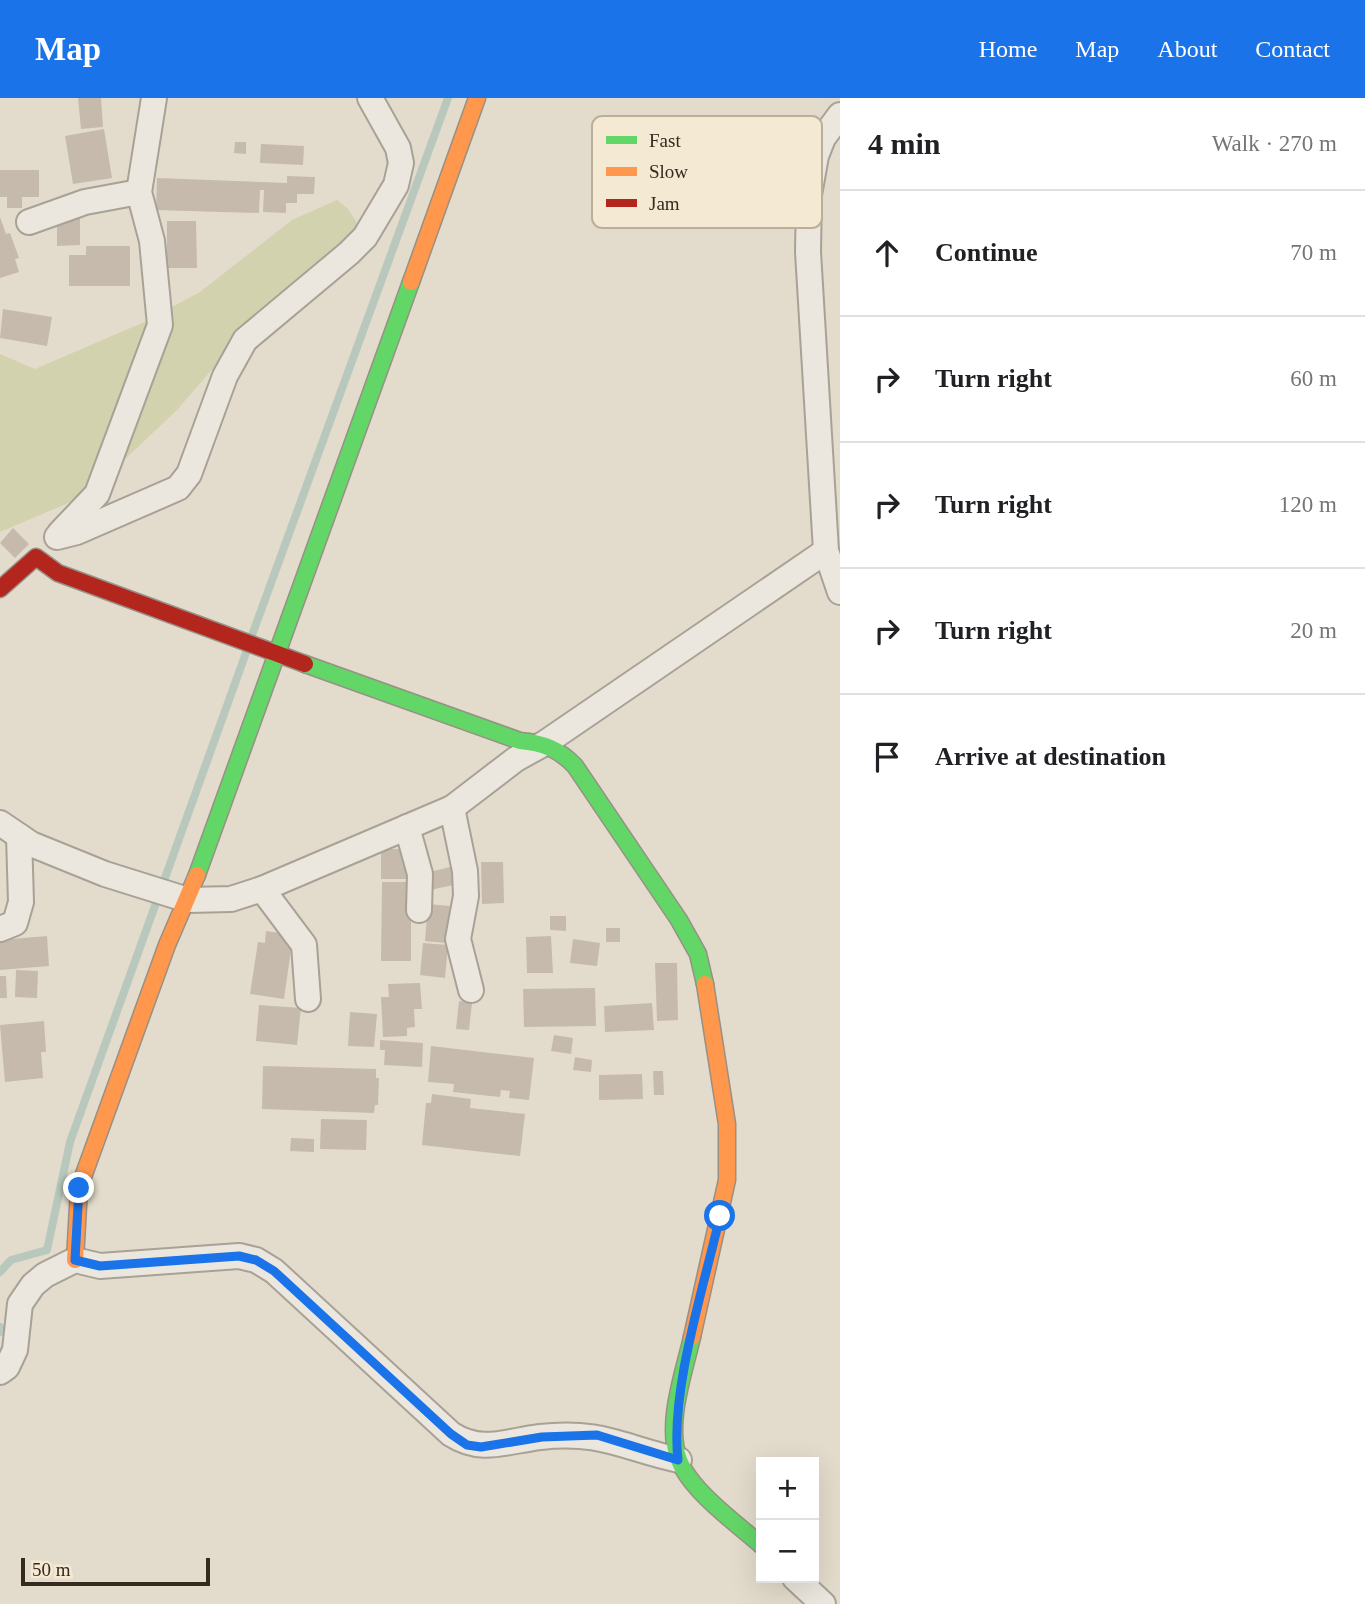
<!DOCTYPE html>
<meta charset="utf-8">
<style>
body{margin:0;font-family:Georgia,serif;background:#f2f2f2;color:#202124}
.controls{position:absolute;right:21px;bottom:21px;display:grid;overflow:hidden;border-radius:0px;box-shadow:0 7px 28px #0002}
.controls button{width:63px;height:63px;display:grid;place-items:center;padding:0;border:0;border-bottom:2px solid #e0e0e0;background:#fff;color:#202124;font:35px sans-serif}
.scale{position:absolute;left:21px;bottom:18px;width:189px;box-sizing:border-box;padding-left:7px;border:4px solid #36291e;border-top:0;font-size:19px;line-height:24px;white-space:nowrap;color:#36291e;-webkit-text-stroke:5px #f4e9d2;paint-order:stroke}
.stop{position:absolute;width:21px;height:21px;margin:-16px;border:5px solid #1a73e8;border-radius:50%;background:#fff}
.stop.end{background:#1a73e8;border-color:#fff;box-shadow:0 2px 7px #0008}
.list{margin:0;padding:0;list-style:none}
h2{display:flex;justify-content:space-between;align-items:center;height:91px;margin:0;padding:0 28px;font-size:30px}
h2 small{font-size:23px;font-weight:400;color:#757577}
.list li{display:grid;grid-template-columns:46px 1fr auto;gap:21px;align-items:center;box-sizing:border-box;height:126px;padding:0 28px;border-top:2px solid #e0e0e0}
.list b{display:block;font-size:26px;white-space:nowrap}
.list em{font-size:23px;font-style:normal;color:#757577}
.icon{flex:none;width:38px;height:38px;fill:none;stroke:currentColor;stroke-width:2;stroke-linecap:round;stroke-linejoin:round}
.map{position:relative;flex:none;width:840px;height:1506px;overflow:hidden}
header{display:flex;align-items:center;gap:42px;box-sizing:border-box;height:98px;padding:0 35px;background:#1a73e8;color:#fff}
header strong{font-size:33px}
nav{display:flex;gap:38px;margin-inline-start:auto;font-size:24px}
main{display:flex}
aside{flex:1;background:#fff}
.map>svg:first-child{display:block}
</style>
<header>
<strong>Map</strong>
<nav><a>Home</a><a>Map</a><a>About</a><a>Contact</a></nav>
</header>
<main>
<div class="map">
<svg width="840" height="1506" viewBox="0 0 840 1506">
<rect width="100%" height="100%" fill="#e3dccc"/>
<!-- green -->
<polygon fill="#d2d2af" points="337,102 348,111 359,128 252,225 177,312 87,397 0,434 0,256 35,271 142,225 200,194 292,122"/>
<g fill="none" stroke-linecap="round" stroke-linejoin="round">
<!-- stream -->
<g stroke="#b8c8bd" stroke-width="8">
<polyline points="251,540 448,0"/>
<polyline points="0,1174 11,1162 47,1152 70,1044 247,552"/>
<polyline points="0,1229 0,1234"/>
</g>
</g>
<!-- building -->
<g fill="#c6baad">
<polygon points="78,0 101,0 103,29 81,31"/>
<polygon points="104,31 112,80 73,86 65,38"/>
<polygon points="235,44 246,44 246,56 234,55"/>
<polygon points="261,46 304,48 303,67 260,65"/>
<polygon points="0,72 39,72 39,99 22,99 22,110 7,110 7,99 0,99"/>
<polygon points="287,78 315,79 314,96 297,96 297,105 286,105 286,115 263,114 264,92 260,92 259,115 156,112 157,80 287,85"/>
<polygon points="0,119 6,136 10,135 19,160 15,161 19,174 0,180"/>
<polygon points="57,120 80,120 80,147 57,148"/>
<polygon points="167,123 196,123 197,170 167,170"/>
<polygon points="86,148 130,148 130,188 69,188 69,157 86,157"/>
<polygon points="3,211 52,219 47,248 0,240"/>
<polygon points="13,430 29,446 15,460 0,445"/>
<rect x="381" y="751" width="26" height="30"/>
<polygon points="481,764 503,764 504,805 482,806"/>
<polygon points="454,768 458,786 430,792 426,775"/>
<polygon points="382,784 411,784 411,863 381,863"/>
<polygon points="428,806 450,808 446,845 425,843"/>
<polygon points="550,818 566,818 566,833 550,832"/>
<rect x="606" y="830" width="14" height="14"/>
<polygon points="266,833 293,837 284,901 250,896 258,844 265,845"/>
<polygon points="47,838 49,868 0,872 0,842"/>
<polygon points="551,838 553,875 527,875 526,839"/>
<polygon points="573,841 600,845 597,868 570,865"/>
<polygon points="423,845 448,847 445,880 420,877"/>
<polygon points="655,865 677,865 678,922 657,923"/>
<polygon points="16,872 38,873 37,900 15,899"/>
<polygon points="0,878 6,878 7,900 0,900"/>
<polygon points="420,885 422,911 414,911 415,929 407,930 407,938 383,939 381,899 389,899 388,886"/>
<polygon points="595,890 596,928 524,929 523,891"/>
<polygon points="459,903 472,905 469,932 456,931"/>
<polygon points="652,905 654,932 605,934 604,908"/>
<polygon points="259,907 301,910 297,947 256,943"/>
<polygon points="350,914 377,916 374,949 348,948"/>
<polygon points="44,923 46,954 41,954 43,980 5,984 0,927"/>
<polygon points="554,937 573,940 571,956 551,953"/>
<polygon points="380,942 423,945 422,969 384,967 385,952 380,952"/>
<polygon points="431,948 534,960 529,1002 509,1000 510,993 501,992 500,999 453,994 454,986 428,984"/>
<polygon points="575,959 592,962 591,974 573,972"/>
<polygon points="263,968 376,971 376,980 379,980 378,1007 375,1007 374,1015 262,1011"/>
<polygon points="653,973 663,973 664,997 654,997"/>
<polygon points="642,976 643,1001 599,1002 599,977"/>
<polygon points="432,996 471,1001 470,1010 525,1016 520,1058 422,1047 426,1005 431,1005"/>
<polygon points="321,1021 367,1022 366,1052 320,1051"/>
<polygon points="291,1040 314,1041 314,1054 290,1053"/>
</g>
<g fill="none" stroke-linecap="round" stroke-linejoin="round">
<defs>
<g id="street">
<polyline points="840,17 823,40 816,58 809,97 808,154 826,453 840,494"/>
<polyline points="29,124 85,104 139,94"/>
<polyline points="60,435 97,396 160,227 152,143 139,94 154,0"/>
<polyline points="57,439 77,434 178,390 189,376 225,278 245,242 349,155 365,139 396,87 401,65 398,50 370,0"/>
<polyline points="452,710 465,773 466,798 458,841 471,892"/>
<polyline points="0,725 31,746 105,776 188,802 231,801 262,791 452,710 516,661 545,645 826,453"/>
<polyline points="407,729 420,776 419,812"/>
<polyline points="262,791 304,847 308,901"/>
<polyline points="0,831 15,825 21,804 19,738"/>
<path d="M0 1274 7 1269 15 1252 20 1206 33 1187 45 1177 75 1162 100 1168 239 1158 256 1162 274 1173 451 1336C482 1356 506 1343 540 1339 602 1332 623 1350 679 1362"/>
<polyline points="795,1480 823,1506"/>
</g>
<g id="fast">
<path d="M305 566 520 643C543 645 559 651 575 668L679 822 698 856 705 886"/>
<polyline points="197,777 411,184"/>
<path d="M692 1239C684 1275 665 1326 679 1362 691 1393 736 1425 761 1447"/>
</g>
<g id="slow">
<polyline points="411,184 477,0"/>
<polyline points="75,1162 79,1090 167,847 197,777"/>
<polyline points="692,1239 727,1082 727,1026 705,886"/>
</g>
<polyline id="jam" points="0,491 36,459 58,475 305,566"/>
</defs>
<!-- street casing -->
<use href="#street" stroke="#a8a196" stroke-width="28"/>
<!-- fast casing -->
<use href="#fast" stroke="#989085" stroke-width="19"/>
<!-- slow casing -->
<use href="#slow" stroke="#989085" stroke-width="19"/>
<!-- jam casing -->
<use href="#jam" stroke="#989085" stroke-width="19"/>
<!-- street -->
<use href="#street" stroke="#ebe7de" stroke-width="24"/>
<!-- fast -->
<use href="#fast" stroke="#63d668" stroke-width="16"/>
<!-- slow -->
<use href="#slow" stroke="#ff974d" stroke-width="16"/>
<!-- jam -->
<use href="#jam" stroke="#b3261e" stroke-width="16"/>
</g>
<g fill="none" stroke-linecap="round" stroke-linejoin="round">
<!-- route -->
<path stroke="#1a73e8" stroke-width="9" d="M79 1090 75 1162 100 1168 239 1158 256 1162 274 1173 451 1336 467 1347 481 1349 542 1339 597 1337 678 1362C670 1292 704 1189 720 1118"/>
</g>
<!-- legend -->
<rect x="592" y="18" width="230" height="112" rx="10" fill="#f4e9d2" stroke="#bbaf9c" stroke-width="2"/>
<rect x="606" y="38" width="31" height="8" fill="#63d668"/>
<rect x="606" y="69" width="31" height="9" fill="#ff974d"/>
<rect x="606" y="101" width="31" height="8" fill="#b3261e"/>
<g font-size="19" fill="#36291e">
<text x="649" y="49">Fast</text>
<text x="649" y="80">Slow</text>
<text x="649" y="112">Jam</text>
</g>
</svg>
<div class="controls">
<button>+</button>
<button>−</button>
</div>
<div class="scale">50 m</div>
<div class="stop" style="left:720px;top:1118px"></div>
<div class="stop end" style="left:79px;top:1090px"></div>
</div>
<aside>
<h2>4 min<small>Walk · 270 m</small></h2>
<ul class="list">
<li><svg class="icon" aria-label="ahead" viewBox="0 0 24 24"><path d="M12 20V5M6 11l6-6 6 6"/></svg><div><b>Continue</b></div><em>70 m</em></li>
<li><svg class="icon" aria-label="right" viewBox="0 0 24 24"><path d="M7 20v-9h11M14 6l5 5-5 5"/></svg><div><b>Turn right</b></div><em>60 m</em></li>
<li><svg class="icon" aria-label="right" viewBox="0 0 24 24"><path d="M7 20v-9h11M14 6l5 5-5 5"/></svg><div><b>Turn right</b></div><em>120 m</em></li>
<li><svg class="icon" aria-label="right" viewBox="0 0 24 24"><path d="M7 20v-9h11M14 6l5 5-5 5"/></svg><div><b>Turn right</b></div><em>20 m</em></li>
<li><svg class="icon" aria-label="arrive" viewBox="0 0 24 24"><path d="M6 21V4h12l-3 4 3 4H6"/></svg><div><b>Arrive at destination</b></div></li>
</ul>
</aside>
</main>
